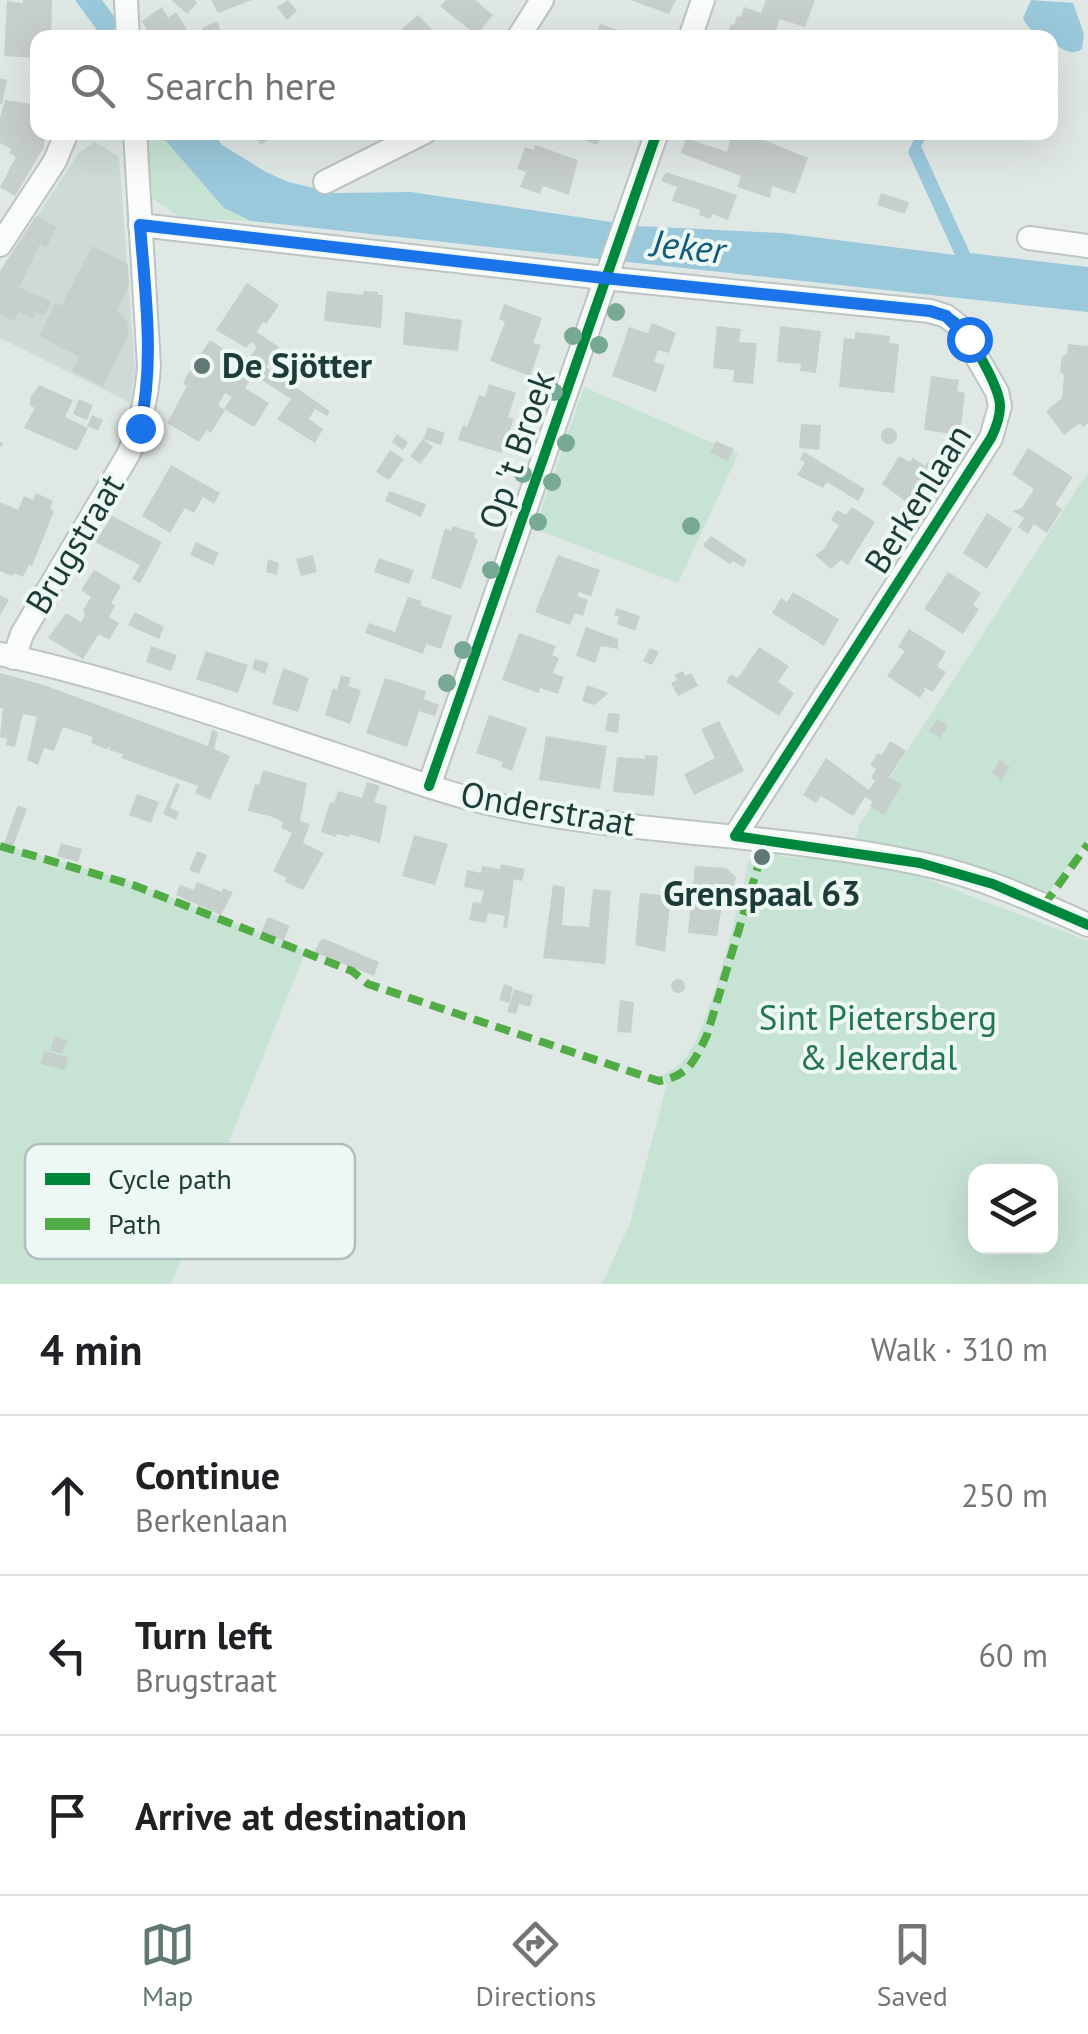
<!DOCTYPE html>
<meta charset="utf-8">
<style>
body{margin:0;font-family:"PT Sans",sans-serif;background:#f2f2f2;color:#202124}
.controls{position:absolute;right:30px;bottom:30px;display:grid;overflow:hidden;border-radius:20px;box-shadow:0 10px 40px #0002}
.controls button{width:90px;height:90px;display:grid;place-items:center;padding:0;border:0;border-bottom:2px solid #e0e0e0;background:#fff;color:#202124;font:50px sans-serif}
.stop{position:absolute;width:30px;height:30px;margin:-22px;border:8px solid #1a73e8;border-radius:50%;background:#fff}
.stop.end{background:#1a73e8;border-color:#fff;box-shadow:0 2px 10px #0008}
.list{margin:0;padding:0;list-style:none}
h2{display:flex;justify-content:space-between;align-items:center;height:130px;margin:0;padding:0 40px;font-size:42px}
h2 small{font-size:32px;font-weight:400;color:#757577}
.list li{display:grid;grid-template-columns:65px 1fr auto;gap:30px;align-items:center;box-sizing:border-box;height:160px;padding:0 40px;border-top:2px solid #e0e0e0}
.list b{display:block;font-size:38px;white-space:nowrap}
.list p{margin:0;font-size:32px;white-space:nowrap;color:#757577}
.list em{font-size:32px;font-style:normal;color:#757577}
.icon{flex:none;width:55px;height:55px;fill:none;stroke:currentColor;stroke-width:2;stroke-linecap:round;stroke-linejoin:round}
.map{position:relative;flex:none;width:1088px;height:1284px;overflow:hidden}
.search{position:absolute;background:#fff;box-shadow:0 10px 40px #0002;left:30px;right:30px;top:30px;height:110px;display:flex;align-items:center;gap:25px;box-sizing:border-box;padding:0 35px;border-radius:20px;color:#757577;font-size:38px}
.sheet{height:610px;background:#fff}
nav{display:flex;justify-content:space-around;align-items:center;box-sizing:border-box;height:140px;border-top:2px solid #e0e0e0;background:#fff;font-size:28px;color:#757577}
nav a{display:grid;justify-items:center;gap:5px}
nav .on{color:#617875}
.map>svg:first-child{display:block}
</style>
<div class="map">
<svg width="1088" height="1284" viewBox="0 0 1088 1284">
<rect width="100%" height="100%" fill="#e0e8e6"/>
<!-- built -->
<polygon fill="#cddad6" points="95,142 119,157 135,369 131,403 0,338 0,271 79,153"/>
<!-- green -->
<g fill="#c7e3d4" fill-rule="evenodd">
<polygon points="147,133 159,133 224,208 251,221 181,218 152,198"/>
<polygon points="584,387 738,454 678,583 535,529"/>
<polygon points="1088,472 1088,839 1046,897 855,842 859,825"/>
<polygon points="0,844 132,882 306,951 171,1284 0,1284"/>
<path d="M752 847 782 849 780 856 893 866 1088 941V1284H602L630 1223 667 1084 661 1076C667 1072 676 1068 681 1063 711 1033 741 893 752 847ZM976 1172H1050V1246H976Z"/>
</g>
<!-- water -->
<g fill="#9bc9dc">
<polygon points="75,0 102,0 129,37 102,37"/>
<path d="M1031 0 1073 3 1084 34 1082 49C1070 57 1061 48 1051 41L1050 38C1039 38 1027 28 1023 18Z"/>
<polygon points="159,133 213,133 222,145 266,172 288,182 335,193 411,192 638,226 782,233 955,255 908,152 917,133 929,134 921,146 970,253 1088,267 1088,312 251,221 224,208"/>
</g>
<!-- building -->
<g fill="#c7cfcc">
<polygon points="23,0 52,0 51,38 38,38 38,58 4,56 7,1 23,3"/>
<polygon points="171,0 195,0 197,3 187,14"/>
<polygon points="211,0 252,0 218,13"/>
<polygon points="288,0 297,11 287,20 277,7"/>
<polygon points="446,0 475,0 493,15 476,35 440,6"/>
<polygon points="630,0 676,0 669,14"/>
<polygon points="766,0 815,0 805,27 780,19 773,38 730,38 727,35 731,24 734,25 737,16 741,17 744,7 761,13"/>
<polygon points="162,7 168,18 176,12 192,38 151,38 142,21"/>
<polygon points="418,15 440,38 392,38 403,28"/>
<polygon points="217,21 221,31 206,38 202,28"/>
<polygon points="600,24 618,30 615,38 583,38 586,30 596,34"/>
<polygon points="0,78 7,80 2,104 0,104"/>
<polygon points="5,100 38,105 38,132 45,132 44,147 15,196 0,187 16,157 9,153 11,149 0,143 0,117"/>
<polygon points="252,132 279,132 261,145"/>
<polygon points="563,132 602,132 597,145"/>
<polygon points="732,132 744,132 808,158 795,194 772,186 770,198 737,187 741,176 681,153 686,138 727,152"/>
<polygon points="535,145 578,160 569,195 543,186 540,194 520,187 526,172 517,169 525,147 534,150"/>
<polygon points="666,172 737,195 728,220 712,214 710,219 699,215 700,210 672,201 677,187 661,181"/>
<polygon points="881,193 909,202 905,214 877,205"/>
<polygon points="36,216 57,227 46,248 40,244 19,287 51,302 44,316 35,312 32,319 19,312 14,321 0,315 0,271"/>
<polygon points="92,246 128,264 129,285 117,310 127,321 128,336 103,386 72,371 79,357 39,336 55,303 61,306"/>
<polygon points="247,283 279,305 266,324 263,322 257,332 279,347 266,367 330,411 327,416 315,409 309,419 323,429 315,443 277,419 291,399 252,374 259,363 250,357 257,347 251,342 246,348 216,330"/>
<polygon points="327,291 363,295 364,291 378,292 378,295 383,295 381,328 324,321"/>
<polygon points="504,304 542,318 533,343 541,345 530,376 490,361 505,322 499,319"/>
<polygon points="405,312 462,320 458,351 403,345"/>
<polygon points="652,323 676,333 669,353 658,350 654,362 665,365 656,392 612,376 629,327 648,333"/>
<polygon points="717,326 741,329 739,342 757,343 753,384 733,382 734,370 713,368"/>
<polygon points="780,326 821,331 816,373 800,371 801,364 777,362"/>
<polygon points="855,332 890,336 889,343 899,344 894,393 839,387 844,338 855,339"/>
<polygon points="210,340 236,357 230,366 251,379 245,388 269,403 254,427 224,409 232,397 225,393 218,405 225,410 211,433 207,430 199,442 167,423 187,386 183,384 187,375"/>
<polygon points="1068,344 1088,346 1088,423 1083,427 1080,423 1064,435 1046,411 1062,398 1064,375 1060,371 1062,357 1067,354"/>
<polygon points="931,376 959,380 957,391 965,393 960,435 924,430"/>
<polygon points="489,384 516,393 508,417 514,419 501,453 458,440 463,425 467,427 479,395 485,397"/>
<polygon points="39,385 73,400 65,417 88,428 77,451 24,428 35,408 30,406 30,398"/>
<polygon points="79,399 93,405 87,420 73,414"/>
<polygon points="92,415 103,420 98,431 87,426"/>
<polygon points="801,424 821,425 819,450 799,448"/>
<polygon points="428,427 445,433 441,445 423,439"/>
<circle cx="889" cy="436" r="8"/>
<polygon points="397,434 408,442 403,450 392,442"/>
<polygon points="423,439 433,447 420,464 410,456"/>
<polygon points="716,441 734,449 728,461 710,453"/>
<polygon points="1028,448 1073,477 1055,505 1062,509 1047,533 1034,524 1028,534 1018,527 1024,518 1012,511 1022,508 1034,489 1012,474"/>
<polygon points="390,450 404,459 389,480 376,472"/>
<polygon points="804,452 865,489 858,501 827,482 823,488 797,475 805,463 800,459"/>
<polygon points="899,456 910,462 913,458 925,466 928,462 936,467 932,473 935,475 913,507 882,484"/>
<polygon points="171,465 220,493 214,504 203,497 194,513 185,508 170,533 142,516"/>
<polygon points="389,491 426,504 421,517 385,501"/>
<polygon points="36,493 53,501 50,509 54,511 32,566 29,565 23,577 14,573 12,576 0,571 0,502 18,510 24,496 33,500"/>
<polygon points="852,507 875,522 848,565 841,560 831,569 815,555 824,549 839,525 831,520 837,510 846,515"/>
<polygon points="987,513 1012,529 987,569 963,553"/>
<polygon points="112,516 162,542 140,583 132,579 140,565 95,542"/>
<polygon points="453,526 475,533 474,538 478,540 461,589 431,578 445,528 451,531"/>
<polygon points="711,536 747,560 743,567 733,561 730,564 707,549 703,545"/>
<polygon points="196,542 219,553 213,565 190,555"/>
<polygon points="313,555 317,572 301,576 296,559"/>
<polygon points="558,555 600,570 591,596 579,592 577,596 588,600 583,616 575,613 570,625 535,612"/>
<polygon points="379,558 414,570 409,584 374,572"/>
<polygon points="268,559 279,563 277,575 266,572"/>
<polygon points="94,570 121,586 111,603 115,606 109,617 119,623 109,640 99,634 83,659 48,638 66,613 81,622 85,615 83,610 91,597 81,590"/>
<polygon points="948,572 981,593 973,605 979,609 963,634 924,609"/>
<polygon points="793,592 839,619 824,646 772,613 781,598 787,602"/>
<polygon points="0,595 9,600 0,615"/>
<polygon points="408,597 422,601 420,605 452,616 441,649 426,644 423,654 365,633 369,623 395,632"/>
<polygon points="617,608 640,616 635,631 617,624 619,617 614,615"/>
<polygon points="135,612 164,627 159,639 128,625"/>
<polygon points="586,627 618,639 618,649 601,646 595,663 576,656"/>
<polygon points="909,629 946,652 937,666 946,672 933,692 923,687 925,690 920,698 887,676 905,651 898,647"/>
<polygon points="519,633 556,646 552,655 559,658 553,673 564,677 558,694 540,688 539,693 502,680"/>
<polygon points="151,646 177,655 171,671 146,662"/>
<polygon points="759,647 789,666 778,682 794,693 779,716 726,682 731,674 738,678"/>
<polygon points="650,648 659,652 652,665 643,661"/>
<polygon points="206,651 248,665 238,693 196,679"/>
<polygon points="255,659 269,663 265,674 252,669"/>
<polygon points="283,668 309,678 298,712 272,704"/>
<polygon points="683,671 685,676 691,673 698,686 678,696 671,683 677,680 674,675"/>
<polygon points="0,673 44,685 208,746 212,730 218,732 214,749 230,756 210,800 195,793 198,786 121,758 123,754 109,750 111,746 106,749 91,743 93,737 63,727 54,751 44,748 38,765 27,760 37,717 23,714 15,747 6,745 7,739 0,737 3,709 0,708"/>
<polygon points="341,675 351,678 348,686 361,690 350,724 325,715 333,688 337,690"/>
<polygon points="385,678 426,691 424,699 439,705 435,716 419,711 407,747 366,733"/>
<polygon points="587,685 609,693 594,705 582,701"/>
<polygon points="608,713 620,714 618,733 605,731"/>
<polygon points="489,715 527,728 512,771 501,767 503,762 476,753"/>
<polygon points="937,719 948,726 940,738 929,731"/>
<polygon points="719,721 744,771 694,795 684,774 715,758 701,729"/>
<polygon points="546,736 607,746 600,789 539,780"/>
<polygon points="890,741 906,751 889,777 902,785 884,815 870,806 873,802 865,797 853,816 821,796 816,803 803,795 826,758 869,790 875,781 871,778 876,769 870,765 878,753 882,755"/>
<polygon points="645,755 658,756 654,796 613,792 617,757 645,759"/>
<polygon points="1000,760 1010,767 1001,781 992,772"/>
<polygon points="263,770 307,783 300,821 310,824 303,843 324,853 303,890 285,882 287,878 273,871 292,833 281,828 283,822 273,817 248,811 255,784 259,785"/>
<polygon points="367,782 380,786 374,802 387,806 380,843 350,834 349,837 337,834 336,837 321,832 330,802 334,803 338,791 362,798"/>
<polygon points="176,783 180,785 170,808 179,812 176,820 163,814"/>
<polygon points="137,794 159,802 151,823 129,815"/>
<polygon points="18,805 27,809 13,846 4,843"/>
<polygon points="414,835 448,844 435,885 402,876"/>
<polygon points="61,843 82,849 78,862 57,856"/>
<polygon points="197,851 207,855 199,874 189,870"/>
<polygon points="501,864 525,869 522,881 514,879 507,928 503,927 505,916 488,913 486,923 469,920 473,902 481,903 484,891 464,887 467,870 481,873 482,866 500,869"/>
<polygon points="695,866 726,868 736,877 733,889 724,893 717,936 688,933"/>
<polygon points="197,882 222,892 223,888 233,892 221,915 176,895 180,885 194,890"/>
<polygon points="553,885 565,887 562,925 589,927 593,889 611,891 605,964 543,958"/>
<polygon points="640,893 681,897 680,906 670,905 665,952 635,945"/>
<polygon points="268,917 290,926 283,941 261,932"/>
<polygon points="322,938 379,962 374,976 314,952"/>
<circle cx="678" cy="986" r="7"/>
<polygon points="504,984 513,987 509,1003 499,1000"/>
<polygon points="514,989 533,995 530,1007 519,1004 516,1014 507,1012"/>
<polygon points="620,1000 634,1002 631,1033 617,1032"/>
<polygon points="54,1036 67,1040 62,1054 50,1050"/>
<polygon points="44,1051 68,1057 65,1070 41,1064"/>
</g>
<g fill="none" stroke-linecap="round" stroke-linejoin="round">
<defs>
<g id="minor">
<polyline points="126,0 128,38"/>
<polyline points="518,38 542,0"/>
<polyline points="690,38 703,0"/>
<polyline points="325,182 425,132"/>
<polyline points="140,225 604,278 930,311 946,316 959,326 997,392 1000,406 991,438 735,836"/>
<polyline points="1029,238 1088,246"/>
<polyline points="0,245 55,161 67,132"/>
<path d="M0 654C116 679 228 719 340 756 395 774 450 796 506 807 642 835 782 834 918 863 978 875 1033 900 1088 925"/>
<path d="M14 658 22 634 129 453C141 424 147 397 149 366L135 132"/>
<polyline points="429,786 657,132"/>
</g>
</defs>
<!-- minor casing -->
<use href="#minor" stroke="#bdc5c3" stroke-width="26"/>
<!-- path -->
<polyline stroke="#bdc8c6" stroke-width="4" stroke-dasharray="5 8" stroke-linecap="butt" points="0,444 2,445"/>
<!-- minor -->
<use href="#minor" stroke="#fafcfb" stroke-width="22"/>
<!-- quiet -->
<g stroke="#52ac46" stroke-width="8" stroke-dasharray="15 8" stroke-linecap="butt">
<path d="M0 846 133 885 352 971 368 984 659 1081C689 1076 695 1060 707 1035L766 840"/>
<polyline points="1044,905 1088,844"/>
</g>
<defs>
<g id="cycleway">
<path d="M140 225 604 278 930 311C941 314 951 317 959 326 972 339 1000 388 1000 406 1000 417 996 428 991 438L735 836 920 863 993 884 1088 925"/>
<polyline points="429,786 657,132"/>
</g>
</defs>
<!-- cycleway casing -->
<use href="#cycleway" stroke="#edf7f4" stroke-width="16"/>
<!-- cycleway -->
<use href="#cycleway" stroke="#00873e" stroke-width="10"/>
</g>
<!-- trees -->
<g fill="#78a994">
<circle cx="616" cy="312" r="9"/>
<circle cx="573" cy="336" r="9"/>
<circle cx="599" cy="345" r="9"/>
<circle cx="554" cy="392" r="9"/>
<circle cx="566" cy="443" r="9"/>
<circle cx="523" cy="474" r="9"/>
<circle cx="552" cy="482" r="9"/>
<circle cx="538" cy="522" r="9"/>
<circle cx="691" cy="526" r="9"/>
<circle cx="491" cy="570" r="9"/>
<circle cx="463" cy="650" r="9"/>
<circle cx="447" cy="683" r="9"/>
</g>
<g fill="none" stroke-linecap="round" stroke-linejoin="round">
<!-- route -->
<path stroke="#1a73e8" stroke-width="12" d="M140 428C155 361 145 292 140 225L604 278 930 311 946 316 969 339"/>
</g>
<!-- markers -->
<g fill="#617875" stroke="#edf7f4" stroke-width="4">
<circle cx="202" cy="366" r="10"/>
<circle cx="762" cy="857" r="10"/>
</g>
<g text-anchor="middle" stroke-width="8" stroke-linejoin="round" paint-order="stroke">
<!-- poi labels -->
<g font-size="35" font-weight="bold" fill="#1d3c38" stroke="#edf7f4" text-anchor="start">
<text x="222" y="378">De Sjötter</text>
<text x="762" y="906" text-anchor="middle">Grenspaal 63</text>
</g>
<!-- street labels -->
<g font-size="35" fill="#1d3c38" stroke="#edf7f4">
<text transform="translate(517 450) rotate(-71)" y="12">Op 't Broek</text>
<text transform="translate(918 499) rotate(-58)" y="12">Berkenlaan</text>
<text transform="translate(75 544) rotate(-59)" y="12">Brugstraat</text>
<text transform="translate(548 809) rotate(10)" y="12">Onderstraat</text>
</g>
<!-- park labels -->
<g font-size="35" fill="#237650" stroke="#edf7f4">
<text x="878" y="1030">Sint Pietersberg<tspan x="878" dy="40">&amp; Jekerdal</tspan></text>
</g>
<!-- water labels -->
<g font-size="38" font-style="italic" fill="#125b7d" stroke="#edf7f4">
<text transform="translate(688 247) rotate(6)" y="13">Jeker</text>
</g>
</g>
<!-- legend -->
<rect x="25" y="1144" width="330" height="115" rx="15" fill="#edf7f4" stroke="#afbfbc" stroke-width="2.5"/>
<rect x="45" y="1173" width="45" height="12" fill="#00873e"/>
<rect x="45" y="1218" width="45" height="12" fill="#52ac46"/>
<g font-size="28" fill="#1d3c38">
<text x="108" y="1189">Cycle path</text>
<text x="108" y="1234">Path</text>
</g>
</svg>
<div class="controls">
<button><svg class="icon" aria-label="layers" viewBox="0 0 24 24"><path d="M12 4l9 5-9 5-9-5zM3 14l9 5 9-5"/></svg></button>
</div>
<div class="stop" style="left:969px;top:339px"></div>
<div class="stop end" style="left:140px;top:428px"></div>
<div class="search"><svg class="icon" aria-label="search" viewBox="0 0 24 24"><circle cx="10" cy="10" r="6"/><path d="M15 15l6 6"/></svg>Search here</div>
</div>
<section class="sheet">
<h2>4 min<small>Walk · 310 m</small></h2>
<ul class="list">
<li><svg class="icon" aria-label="ahead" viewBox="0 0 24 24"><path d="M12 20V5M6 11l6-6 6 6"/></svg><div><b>Continue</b><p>Berkenlaan</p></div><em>250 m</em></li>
<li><svg class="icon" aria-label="left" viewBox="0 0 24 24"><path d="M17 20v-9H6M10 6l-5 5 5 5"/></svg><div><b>Turn left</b><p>Brugstraat</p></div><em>60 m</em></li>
<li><svg class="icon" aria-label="arrive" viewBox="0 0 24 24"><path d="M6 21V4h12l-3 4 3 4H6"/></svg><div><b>Arrive at destination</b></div></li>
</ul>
</section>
<nav>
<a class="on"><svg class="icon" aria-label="map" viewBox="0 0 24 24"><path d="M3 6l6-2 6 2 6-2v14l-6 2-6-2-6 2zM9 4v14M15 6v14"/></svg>Map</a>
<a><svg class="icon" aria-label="directions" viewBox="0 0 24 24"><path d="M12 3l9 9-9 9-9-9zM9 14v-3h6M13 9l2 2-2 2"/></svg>Directions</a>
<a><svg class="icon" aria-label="saved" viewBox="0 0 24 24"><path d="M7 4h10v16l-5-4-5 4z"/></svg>Saved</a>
</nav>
